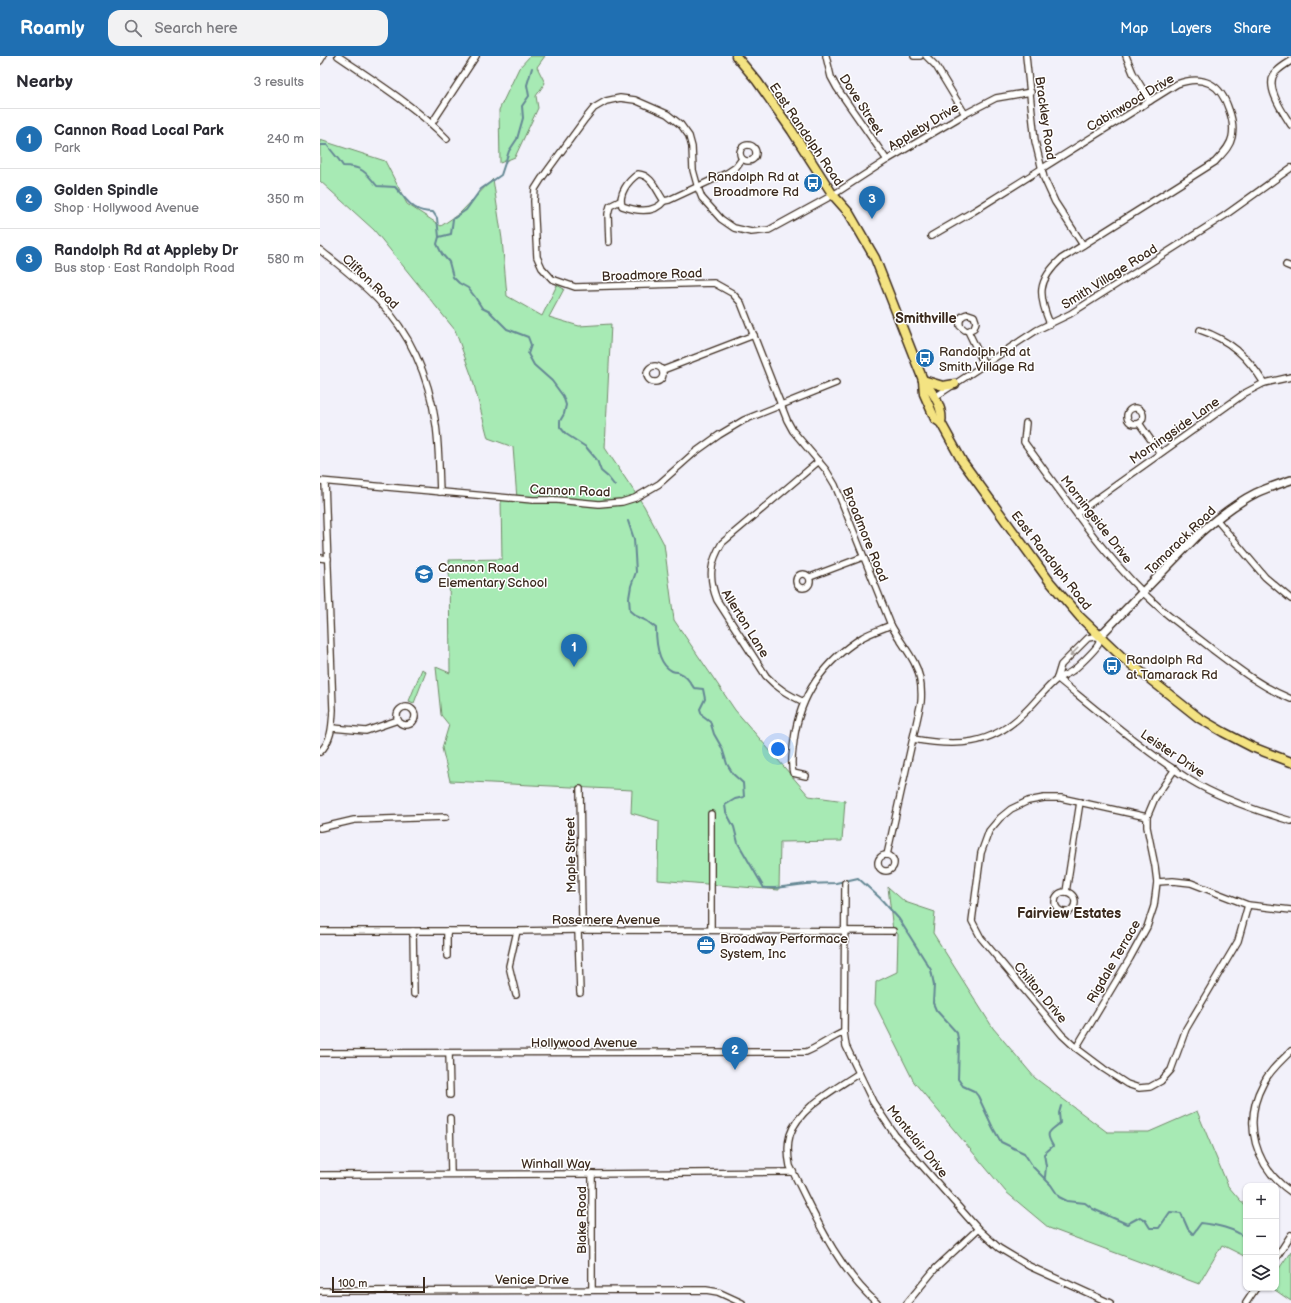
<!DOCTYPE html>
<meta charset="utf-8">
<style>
body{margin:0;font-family:"Balsamiq Sans",sans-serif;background:#f2f2f3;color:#2b2b33}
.controls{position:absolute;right:12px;bottom:12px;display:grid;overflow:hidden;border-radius:8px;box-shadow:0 1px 3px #0004}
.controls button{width:36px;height:36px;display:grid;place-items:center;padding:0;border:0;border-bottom:1px solid #e1e1e2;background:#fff;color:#2b2b33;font:20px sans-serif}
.scale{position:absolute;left:12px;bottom:10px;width:93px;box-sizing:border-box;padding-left:4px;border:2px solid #3b2a1e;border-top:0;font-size:11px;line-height:14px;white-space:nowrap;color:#3b2a1e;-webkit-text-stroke:3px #fff;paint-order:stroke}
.you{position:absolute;left:458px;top:693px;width:14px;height:14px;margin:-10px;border:3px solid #fff;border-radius:50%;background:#1a73e8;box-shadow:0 0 0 6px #1a73e833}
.badge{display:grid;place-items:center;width:26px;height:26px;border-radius:50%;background:#1f6fb2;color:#fff;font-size:13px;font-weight:700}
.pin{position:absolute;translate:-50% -33px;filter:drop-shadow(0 1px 2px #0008)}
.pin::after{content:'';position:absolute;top:21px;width:14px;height:12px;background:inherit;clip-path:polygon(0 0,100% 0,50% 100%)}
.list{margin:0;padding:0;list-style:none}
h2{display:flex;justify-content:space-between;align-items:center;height:52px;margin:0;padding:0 16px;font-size:17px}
h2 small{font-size:13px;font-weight:400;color:#7c7c81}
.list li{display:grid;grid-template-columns:26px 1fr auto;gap:12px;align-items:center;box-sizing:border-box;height:60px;padding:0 16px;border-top:1px solid #e1e1e2}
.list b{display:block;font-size:15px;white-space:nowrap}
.list p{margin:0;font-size:13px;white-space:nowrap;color:#7c7c81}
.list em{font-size:13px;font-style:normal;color:#7c7c81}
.icon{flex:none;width:22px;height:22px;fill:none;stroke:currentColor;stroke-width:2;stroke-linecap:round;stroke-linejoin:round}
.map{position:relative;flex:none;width:971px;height:1247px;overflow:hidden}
header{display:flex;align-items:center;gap:24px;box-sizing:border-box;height:56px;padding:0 20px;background:#1f6fb2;color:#fff}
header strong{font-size:19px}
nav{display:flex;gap:22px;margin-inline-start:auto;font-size:14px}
.search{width:280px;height:36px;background:#f2f2f3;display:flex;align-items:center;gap:10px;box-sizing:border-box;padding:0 14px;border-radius:12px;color:#7c7c81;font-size:15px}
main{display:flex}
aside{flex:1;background:#fff}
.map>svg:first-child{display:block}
</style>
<header>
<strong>Roamly</strong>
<div class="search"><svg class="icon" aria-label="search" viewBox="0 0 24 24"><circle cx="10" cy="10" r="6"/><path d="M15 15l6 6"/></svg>Search here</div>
<nav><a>Map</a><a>Layers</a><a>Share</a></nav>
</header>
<main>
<aside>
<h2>Nearby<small>3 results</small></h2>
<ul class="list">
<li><span class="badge">1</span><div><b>Cannon Road Local Park</b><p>Park</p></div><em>240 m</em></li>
<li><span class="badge">2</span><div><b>Golden Spindle</b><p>Shop · Hollywood Avenue</p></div><em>350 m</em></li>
<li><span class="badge">3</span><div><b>Randolph Rd at Appleby Dr</b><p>Bus stop · East Randolph Road</p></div><em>580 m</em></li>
</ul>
</aside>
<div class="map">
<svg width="971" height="1247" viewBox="0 0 971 1247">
<rect width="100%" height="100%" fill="#f2f1fa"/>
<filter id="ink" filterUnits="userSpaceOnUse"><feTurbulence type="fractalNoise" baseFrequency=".025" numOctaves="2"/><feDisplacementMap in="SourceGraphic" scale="8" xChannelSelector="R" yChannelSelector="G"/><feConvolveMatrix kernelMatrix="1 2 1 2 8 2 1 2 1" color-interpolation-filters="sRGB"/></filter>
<g filter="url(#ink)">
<!-- green -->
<g fill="#a7eab4" stroke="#718a69">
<polygon points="210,0 225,0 217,11 225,27 216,40 218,52 195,101 180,107 179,54 199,12"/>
<polygon points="0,84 65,105 87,148 121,170 140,157 173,123 182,183 187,240 222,260 237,229 244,233 229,261 259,270 291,268 285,392 324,450 344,488 354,564 415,654 489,740 525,745 522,785 460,786 459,834 338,824 339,765 311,757 312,734 130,725 122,692 129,669 121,659 116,611 130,617 129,504 182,503 181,443 197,443 193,391 168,382 152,321 135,274 54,174 0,125"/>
<polygon points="102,613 106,616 94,647 89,645"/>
<polygon points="568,831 585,846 615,856 613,877 673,972 715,1022 787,1076 829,1076 877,1055 908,1130 926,1151 926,1201 902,1189 879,1228 729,1172 686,1136 594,1026 555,948 556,926 577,916 578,878 573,875"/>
<polygon points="971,1195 971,1245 952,1232 956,1232 956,1217"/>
</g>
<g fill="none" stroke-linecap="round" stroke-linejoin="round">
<!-- stream -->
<g stroke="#658894" stroke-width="2">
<path d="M0 89H7L19 104 23 110C41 110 46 116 57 130L75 131C88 145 92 156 113 156L117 162 119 181 117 188 122 198 129 206 133 221 139 227 148 232 155 241 162 252 170 256 187 273 208 281 211 289 208 298 214 309 232 325 243 340 246 349 244 358 240 365V371L246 378 266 391 277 404 281 415 288 421 295 430"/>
<polyline points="119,181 131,178 133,163 146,154 161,133 181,119 189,95 197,83 203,62 202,50 209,40 207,29 212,12"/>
<path d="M308 465 314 483 316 516 311 530 309 542 310 555 316 560 327 565 336 572C336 585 338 608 352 615 354 616 356 616 358 616 366 619 370 626 374 632L383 633 385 643 380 653 382 659 390 665 394 678 402 692 407 708 413 718 423 727 424 741 415 743 405 749 406 756 414 771 418 787 444 832H455L486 828 516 827 538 822 560 842 579 863 611 914 614 929 613 947 616 954 637 977 639 988 638 1023 643 1030 654 1035 658 1040 673 1072 681 1086 704 1097 713 1111 731 1129 739 1141 747 1145 765 1147 773 1153 807 1168 820 1161 825 1164 830 1172H839L850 1156 861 1157 868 1173 873 1178 881 1167C897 1169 913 1172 926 1182"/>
<path d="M725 1121 726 1110 724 1098 733 1090C724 1075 730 1076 740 1067L739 1057 741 1050"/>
</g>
<defs>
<g id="minor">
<path d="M18 0C56 26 95 50 127 83"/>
<polyline points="506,0 511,21 517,32 567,104"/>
<polyline points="594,0 600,0"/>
<polyline points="606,0 616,10 645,58"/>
<polyline points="706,0 715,85 724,122 735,146 763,189"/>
<polyline points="806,0 813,17 830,45"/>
<polyline points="0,5 3,0"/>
<path d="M971 5C966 8 960 12 956 16 943 29 964 58 971 69"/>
<polyline points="112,67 156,0"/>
<circle cx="428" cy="97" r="8"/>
<path d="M318 118C332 119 336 134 344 145 334 158 316 155 302 150 298 138 308 125 318 118Z"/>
<polyline points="344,145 349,144 407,117 416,111 422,103"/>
<path d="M611 180 654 155 857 28C883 18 901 28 909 54 912 62 914 71 912 81 910 91 902 98 895 106L741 203C717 225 718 239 730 268"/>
<polyline points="289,186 288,158 290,150 300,145"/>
<path d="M0 194C20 210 40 225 58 244 92 279 109 321 116 369 119 391 119 414 120 436"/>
<polyline points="966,209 971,211"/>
<path d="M880 274C910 284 927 300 944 327"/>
<path d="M648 275 654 272 656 266 654 260 648 258C641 259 639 263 640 270L645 274 648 275 664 308"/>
<circle cx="335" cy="318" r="8"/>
<polyline points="343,314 434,279"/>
<polyline points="615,341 717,274 750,258 904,160 971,112"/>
<circle cx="815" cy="360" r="8"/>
<path d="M706 367 704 386C747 444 787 506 842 554 858 568 876 580 892 593 917 612 941 631 971 643"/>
<polyline points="819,367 840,397"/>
<polyline points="0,425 213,444 237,444 279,448 302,446 315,442 339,428 374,397 399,379 424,364 516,327"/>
<polyline points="757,457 925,337 944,327 971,321"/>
<polyline points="896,463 945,521 971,543"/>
<polyline points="0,502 8,503"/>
<circle cx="483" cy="525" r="7"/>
<polyline points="490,521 543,501"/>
<path d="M737 622C780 657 823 694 870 724 901 743 937 755 971 765"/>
<path d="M484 646C469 639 458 633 446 620L397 544C388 521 390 507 402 487L499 405"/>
<circle cx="86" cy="660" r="9"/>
<polyline points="12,672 46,675 78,664"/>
<path d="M593 683C636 691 671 690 704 657 715 647 724 634 736 624 740 620 747 619 752 615 757 612 775 594 778 589 779 587 779 583 780 580L768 582 741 609 737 622"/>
<path d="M0 696C12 684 12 670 13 654L5 426"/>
<path d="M486 720 473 717C470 706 473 695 474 684 480 638 504 605 543 581 552 576 562 573 571 569"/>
<polyline points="391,758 391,874"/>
<polyline points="827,761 741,742 724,742 708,745 691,753 680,762 669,775 661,797 652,865 661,882 742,979 756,992 784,1013 807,1028 819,1032 830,1031 841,1025 851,1014 866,973 918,885 928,849"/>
<polyline points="0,772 34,764 126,761"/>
<circle cx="566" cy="807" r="8"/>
<path d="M567 799 601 646C602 633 601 619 594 606 587 593 578 582 571 569L515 429 506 414 473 375 467 364 421 247 412 237 394 227 255 231 232 223 222 212 217 201 214 145 215 133 222 122 265 63 274 52 286 45 300 42 315 44 347 58 361 69 369 80 372 91 373 114 378 132 382 142 401 163 414 172 431 176 449 174 513 139 567 104 645 58 676 42 711 36"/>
<polyline points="837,826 853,825 871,827 928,849 971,854"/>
<polyline points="525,827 524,976 526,990 553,1046 575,1079 658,1173 679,1192 709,1210 790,1247"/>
<polyline points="746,836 760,746"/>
<circle cx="745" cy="846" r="10"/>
<polyline points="0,875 197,875 258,874 573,875"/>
<polyline points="93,875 94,938"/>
<polyline points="127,875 127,900"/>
<polyline points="260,937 258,874 262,864 260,733"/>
<polyline points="196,939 189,910 197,875"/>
<polyline points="756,992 810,902 827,871 834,850 837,826 835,810 827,771 827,761 835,742 855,713"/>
<path d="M971 995C961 1005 949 1015 943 1028 922 1067 935 1111 971 1136"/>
<path d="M0 997 486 996C499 991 510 982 524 976"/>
<polyline points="129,997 130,1039"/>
<path d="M539 1017C517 1032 478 1052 470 1079 467 1089 468 1100 470 1110 494 1158 516 1211 557 1247"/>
<polyline points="130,1062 131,1118"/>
<polyline points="272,1118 272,1233"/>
<polyline points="0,1119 272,1118 473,1116"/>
<polyline points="956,1202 971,1179"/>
<polyline points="0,1235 386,1234 398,1236 422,1247"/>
<polyline points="587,1247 615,1213 658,1173"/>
<polyline points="926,1247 936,1232"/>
</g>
<path id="tertiary" d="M780 580 880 477C897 462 916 447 936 437 947 432 959 428 971 424"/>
<g id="primary">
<polyline points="416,0 437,25 472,75 513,139 529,157 555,202 603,324 604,338 615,363 621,367 642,405 730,526 760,561 802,601 879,662 903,676 932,691 971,706"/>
<path d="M603 324C613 336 624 352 621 367"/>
<polyline points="603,324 623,330 635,328"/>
</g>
</defs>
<!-- minor casing -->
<use href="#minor" stroke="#3b2a1e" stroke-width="8"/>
<!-- tertiary casing -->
<use href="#tertiary" stroke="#3b2a1e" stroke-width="10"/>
<!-- primary casing -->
<use href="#primary" stroke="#3b2a1e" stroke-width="11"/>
<!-- minor -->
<use href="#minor" stroke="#fff" stroke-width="5.5"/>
<!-- tertiary -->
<use href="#tertiary" stroke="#fff" stroke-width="7"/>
<!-- primary -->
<use href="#primary" stroke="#f4e382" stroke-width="8"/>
</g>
<!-- one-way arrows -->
<defs><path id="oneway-solid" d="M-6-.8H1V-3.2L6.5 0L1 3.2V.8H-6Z"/></defs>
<use fill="#a79f9a" href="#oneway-solid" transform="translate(754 596) rotate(135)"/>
</g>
<!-- icons -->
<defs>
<symbol id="bus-disc" viewBox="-11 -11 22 22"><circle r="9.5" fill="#1f6fb2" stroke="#fff"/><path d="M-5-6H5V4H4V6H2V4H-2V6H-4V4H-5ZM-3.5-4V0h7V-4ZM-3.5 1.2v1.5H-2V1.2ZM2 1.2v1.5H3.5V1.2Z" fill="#fff"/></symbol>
<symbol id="school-disc" viewBox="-11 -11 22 22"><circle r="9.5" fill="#1f6fb2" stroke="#fff"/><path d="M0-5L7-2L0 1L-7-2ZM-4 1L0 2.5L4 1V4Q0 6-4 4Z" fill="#fff"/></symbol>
<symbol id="office-disc" viewBox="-11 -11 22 22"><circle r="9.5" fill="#1f6fb2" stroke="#fff"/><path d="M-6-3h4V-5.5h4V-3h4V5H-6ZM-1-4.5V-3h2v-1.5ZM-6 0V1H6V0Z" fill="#fff"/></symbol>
</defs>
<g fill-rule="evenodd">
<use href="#bus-disc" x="482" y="116" width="22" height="22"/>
<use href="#bus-disc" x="594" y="291" width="22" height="22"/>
<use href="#school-disc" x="93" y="507" width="22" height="22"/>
<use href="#bus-disc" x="781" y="599" width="22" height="22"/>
<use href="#office-disc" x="375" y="878" width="22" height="22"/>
</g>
<g text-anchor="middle" stroke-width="3" stroke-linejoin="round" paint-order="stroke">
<!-- street labels -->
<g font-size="13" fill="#3b2a1e" stroke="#fff">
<text transform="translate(810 46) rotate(-31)" y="5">Cabinwood Drive</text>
<text transform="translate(542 48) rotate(57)" y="5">Dove Street</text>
<text transform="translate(726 62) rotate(82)" y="5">Brackley Road</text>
<text transform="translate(603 70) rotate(-31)" y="5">Appleby Drive</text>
<text transform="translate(487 78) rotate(56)" y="5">East Randolph Road</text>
<text transform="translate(332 218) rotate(-2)" y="5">Broadmore Road</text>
<text transform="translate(789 220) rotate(-32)" y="5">Smith Village Road</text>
<text transform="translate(51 225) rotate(44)" y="5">Clifton Road</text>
<text transform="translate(854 374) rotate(-35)" y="5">Morningside Lane</text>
<text transform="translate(250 434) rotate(2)" y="5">Cannon Road</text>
<text transform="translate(777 463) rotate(52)" y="5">Morningside Drive</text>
<text transform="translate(546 478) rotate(68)" y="5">Broadmore Road</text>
<text transform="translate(860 484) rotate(-44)" y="5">Tamarack Road</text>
<text transform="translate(732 504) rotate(52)" y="5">East Randolph Road</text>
<text transform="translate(426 567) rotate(58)" y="5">Allerton Lane</text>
<text transform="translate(853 697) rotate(34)" y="5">Leister Drive</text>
<text transform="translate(250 799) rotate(-91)" y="5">Maple Street</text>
<text x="286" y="868">Rosemere Avenue</text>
<text transform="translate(793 905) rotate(-60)" y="5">Rigdale Terrace</text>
<text transform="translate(721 936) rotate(50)" y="5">Chilton Drive</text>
<text x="264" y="991">Hollywood Avenue</text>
<text transform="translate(598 1085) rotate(51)" y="5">Montclair Drive</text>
<text x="236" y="1112">Winhall Way</text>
<text transform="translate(261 1164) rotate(-90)" y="5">Blake Road</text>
<text x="212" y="1228">Venice Drive</text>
</g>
<!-- poi labels -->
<g font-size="13" fill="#3b2a1e" stroke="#fff" text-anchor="start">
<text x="479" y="125" text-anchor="end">Randolph Rd at<tspan x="479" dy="15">Broadmore Rd</tspan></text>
<text x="619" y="300">Randolph Rd at<tspan x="619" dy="15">Smith Village Rd</tspan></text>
<text x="118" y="516">Cannon Road<tspan x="118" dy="15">Elementary School</tspan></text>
<text x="806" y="608">Randolph Rd<tspan x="806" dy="15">at Tamarack Rd</tspan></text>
<text x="400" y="887">Broadway Performace<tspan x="400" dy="15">System, Inc</tspan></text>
</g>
<!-- neighbourhood labels -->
<g font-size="14" font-weight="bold" fill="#3b2a1e" stroke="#fff">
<text x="606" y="267">Smithville</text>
<text x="749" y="862">Fairview Estates</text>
</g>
</g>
</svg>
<div class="controls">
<button>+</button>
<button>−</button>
<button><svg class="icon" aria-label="layers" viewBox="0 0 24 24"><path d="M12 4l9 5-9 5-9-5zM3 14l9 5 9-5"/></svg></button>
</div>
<div class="scale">100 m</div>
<div class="you"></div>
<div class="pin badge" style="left:254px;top:611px">1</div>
<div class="pin badge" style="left:415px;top:1014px">2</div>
<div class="pin badge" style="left:552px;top:163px">3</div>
</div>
</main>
